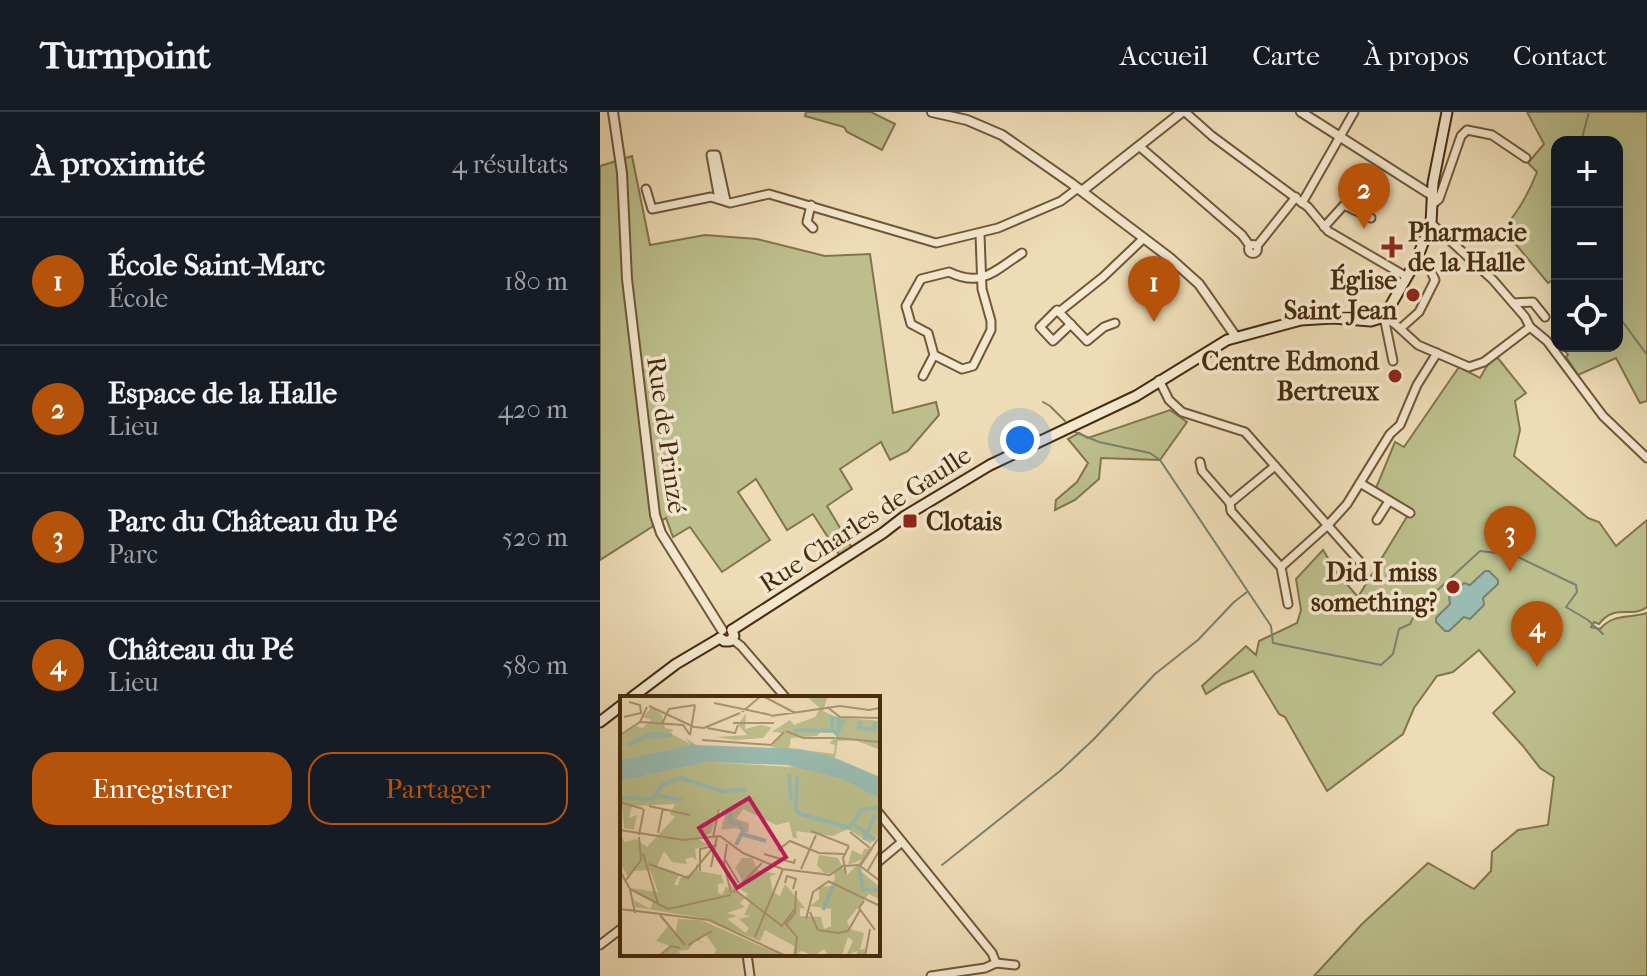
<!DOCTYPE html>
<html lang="fr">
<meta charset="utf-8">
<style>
body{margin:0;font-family:"IM FELL French Canon",serif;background:#242831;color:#f1f3f6}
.controls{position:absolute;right:24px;top:24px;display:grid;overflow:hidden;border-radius:16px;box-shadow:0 8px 32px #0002}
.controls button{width:72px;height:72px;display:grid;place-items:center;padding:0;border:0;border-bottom:2px solid #363941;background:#171b24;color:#f1f3f6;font:40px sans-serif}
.you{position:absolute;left:420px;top:328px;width:28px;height:28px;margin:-20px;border:6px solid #fff;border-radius:50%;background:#1a73e8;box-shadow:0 0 0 12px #1a73e833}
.badge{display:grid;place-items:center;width:52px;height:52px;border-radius:50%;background:#b45309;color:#fff;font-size:26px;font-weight:700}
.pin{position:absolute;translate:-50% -66px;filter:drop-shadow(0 2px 4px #0008)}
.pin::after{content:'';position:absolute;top:42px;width:28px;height:24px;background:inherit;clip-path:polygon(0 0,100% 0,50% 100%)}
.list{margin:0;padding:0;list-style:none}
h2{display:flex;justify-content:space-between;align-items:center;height:104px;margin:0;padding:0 32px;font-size:34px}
h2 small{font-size:26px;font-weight:400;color:#9ea1a6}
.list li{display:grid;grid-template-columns:52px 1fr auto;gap:24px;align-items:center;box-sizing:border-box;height:128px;padding:0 32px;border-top:2px solid #363941}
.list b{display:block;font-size:30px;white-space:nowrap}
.list p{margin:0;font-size:26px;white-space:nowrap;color:#9ea1a6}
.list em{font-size:26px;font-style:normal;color:#9ea1a6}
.actions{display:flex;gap:16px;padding:24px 32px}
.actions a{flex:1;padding:18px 0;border:2px solid #b45309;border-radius:24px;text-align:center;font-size:28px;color:#b45309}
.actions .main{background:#b45309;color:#fff}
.icon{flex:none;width:44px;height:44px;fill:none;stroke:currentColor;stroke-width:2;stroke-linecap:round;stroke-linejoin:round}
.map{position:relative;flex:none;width:1047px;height:864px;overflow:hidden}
header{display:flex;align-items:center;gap:48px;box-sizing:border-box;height:112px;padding:0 40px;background:#171b24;border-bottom:2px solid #363941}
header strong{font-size:38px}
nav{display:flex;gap:44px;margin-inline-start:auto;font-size:28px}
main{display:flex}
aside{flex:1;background:#171b24}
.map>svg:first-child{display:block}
</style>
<header>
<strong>Turnpoint</strong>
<nav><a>Accueil</a><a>Carte</a><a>À propos</a><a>Contact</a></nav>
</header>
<main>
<aside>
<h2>À proximité<small>4 résultats</small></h2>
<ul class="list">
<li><span class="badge">1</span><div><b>École Saint-Marc</b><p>École</p></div><em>180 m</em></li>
<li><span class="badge">2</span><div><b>Espace de la Halle</b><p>Lieu</p></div><em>420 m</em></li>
<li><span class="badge">3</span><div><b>Parc du Château du Pé</b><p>Parc</p></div><em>520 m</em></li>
<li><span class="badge">4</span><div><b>Château du Pé</b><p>Lieu</p></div><em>580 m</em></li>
</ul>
<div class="actions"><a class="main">Enregistrer</a><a>Partager</a></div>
</aside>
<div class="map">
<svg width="1047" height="864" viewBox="0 0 1047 864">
<rect width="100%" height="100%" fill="#eedcb6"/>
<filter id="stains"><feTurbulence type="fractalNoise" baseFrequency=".0025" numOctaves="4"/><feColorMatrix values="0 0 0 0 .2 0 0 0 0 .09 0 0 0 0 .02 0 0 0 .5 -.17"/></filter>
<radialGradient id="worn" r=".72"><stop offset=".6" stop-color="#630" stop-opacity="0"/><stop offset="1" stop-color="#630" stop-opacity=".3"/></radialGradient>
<!-- green -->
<g fill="#bcbf8c" stroke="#82754c" stroke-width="2">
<polygon points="206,0 271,0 295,12 282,38 247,20 244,15 205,4"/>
<path d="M927 0H1047V289L1040 291 1016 246 978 263 966 245 968 243 961 234H1017V30H957V170L955 167 948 171 903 117C918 100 929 81 937 60L928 51 944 32Z"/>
<polygon points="32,44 50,133 105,123 157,127 225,144 270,142 293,301 336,290 339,303 308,339 290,348 281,330 240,357 252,377 227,394 252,436 240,444 213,402 187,418 156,367 138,380 170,428 122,460 90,415 73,425 66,406 0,448 0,54"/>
<path d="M897 245 926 281 915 289 920 318 914 344 988 406 999 410 1016 434 1047 408V495C1031 507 1015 491 999 512L994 510 991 515 1000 517C1014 501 1029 507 1047 501V864H714L762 812 828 751 874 777 891 759 892 740 918 718 948 713 954 665 940 656 923 634 893 601 915 580 879 538 853 560 837 564 814 596 803 622 727 679 685 605 679 602 653 559 622 572 606 582 602 574 646 534 656 543 659 529 697 511 701 498 696 467 723 438 737 461 758 485 811 398 776 376 795 330 804 335 859 255 880 266 888 252Z"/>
<polygon points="570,298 587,310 560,348 501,346 499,367 475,388 455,398 456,388 477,370 488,351 468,327 479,321 488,326"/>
</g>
<!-- water -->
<polygon fill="#99bbb1" stroke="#78816f" stroke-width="2" points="885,459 889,459 898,468 898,472 883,486 884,493 870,507 864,505 849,519 845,519 836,510 836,506 850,492 849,485 864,471 870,473"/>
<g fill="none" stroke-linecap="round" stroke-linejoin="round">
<!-- stream -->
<g stroke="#78816f" stroke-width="2">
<polyline points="981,30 989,0"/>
<polyline points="1017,202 1047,243"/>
<polyline points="443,290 450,294 465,309"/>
<polyline points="475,320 499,330 550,341 560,348 671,514 673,531 781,553 793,542 799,517 810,512 818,496 880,439 914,443 976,473 977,480 966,495 988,508 1003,522"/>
<polyline points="342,753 460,659 494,627 555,562 598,528 634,490 647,480"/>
</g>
<defs>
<g id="minor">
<polyline points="585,0 612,24 708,95 728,119 807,165"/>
<polyline points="539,34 642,123 650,134"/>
<polyline points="46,77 52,97 111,85 130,91 169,82 336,131 398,116 461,89 478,76"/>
<polyline points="119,87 111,43 116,43 126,89"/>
<polyline points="702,91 754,0"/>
<polyline points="833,92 839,87 861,24 867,18 892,23 926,46"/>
<polyline points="211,93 207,110 213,116"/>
<polyline points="831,111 893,168 925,205 930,215"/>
<polyline points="724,115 744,93 771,106"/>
<path d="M380 122 382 177 391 209V218L373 254 362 257 334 243 328 221 311 212 306 194 321 167 349 160C382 176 394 159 422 141"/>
<circle cx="653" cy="137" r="4.5"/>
<polyline points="657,134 696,85"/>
<polyline points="913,191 933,190 945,205"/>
<polyline points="459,200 457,198 440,215 453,229 471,212"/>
<polyline points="784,205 795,212 818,233 869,255 884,250 930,215"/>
<polyline points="784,205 793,249"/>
<polyline points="515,211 504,215 487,229 459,200 503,165 544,126"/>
<polyline points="930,215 947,229 1003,304 1047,346"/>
<polyline points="801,216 819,200 835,168 830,157 816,149"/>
<polyline points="323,264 334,243"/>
<polyline points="559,268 569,288 582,300 645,320 761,451"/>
<polyline points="600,350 602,359 630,391"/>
<polyline points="675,354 630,391 631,399 681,455 688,492"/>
<polyline points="760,371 810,401"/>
<polyline points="777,408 789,389"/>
<polyline points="681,455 728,413 747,392 790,322 800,313 817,273 837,241"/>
<polyline points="132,527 141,534 186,586"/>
<polyline points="278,700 392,841 396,851"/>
<polyline points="278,750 302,730"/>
<polyline points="0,833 22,816"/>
<polyline points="147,842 150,864"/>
<polyline points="396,851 415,853"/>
<polyline points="331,864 385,856 396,851"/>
</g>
<g id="tertiary">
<polyline points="13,0 22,61 27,167 55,403 61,421 122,518"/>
<polyline points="332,0 367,8 402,23 471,71 570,146 599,172 636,225"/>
<polyline points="701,0 833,84"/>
<polyline points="482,79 582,0"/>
</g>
<g id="secondary">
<polyline points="132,518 283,421 305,404 390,353 536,284 627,228 701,208 733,206 771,209 784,205 816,149 831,111 833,71 847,0"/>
<polyline points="120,526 124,529 130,529 134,524 132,518"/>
<polyline points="31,586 76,552 120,526"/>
<polyline points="0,610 22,593"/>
</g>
</defs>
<!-- minor casing -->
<use href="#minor" stroke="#715737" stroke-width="11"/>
<!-- tertiary casing -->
<use href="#tertiary" stroke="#715737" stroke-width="12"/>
<!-- secondary casing -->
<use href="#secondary" stroke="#472b0d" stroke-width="13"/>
<!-- minor -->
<use href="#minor" stroke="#f4e8d0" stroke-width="7"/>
<!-- tertiary -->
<use href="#tertiary" stroke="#f4e8d0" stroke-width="8"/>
<!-- secondary -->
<use href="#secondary" stroke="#f4e8d0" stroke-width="9"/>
</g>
<!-- markers -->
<g fill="#8f2418" stroke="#f4e8d0" stroke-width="3">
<path d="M788 123h8v8h8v8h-8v8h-8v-8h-8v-8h8z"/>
<circle cx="813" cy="183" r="8"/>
<circle cx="795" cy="264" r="8"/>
<rect x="302" y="401" width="16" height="16" rx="4"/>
<circle cx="853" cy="475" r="8"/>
</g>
<g text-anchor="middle" stroke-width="7" stroke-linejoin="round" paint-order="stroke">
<!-- poi labels -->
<g font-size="26" font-weight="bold" fill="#472b0d" stroke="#f4e8d0" text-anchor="end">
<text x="808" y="129" text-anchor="start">Pharmacie<tspan x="808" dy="30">de la Halle</tspan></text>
<text x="797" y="177">Église<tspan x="797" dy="30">Saint-Jean</tspan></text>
<text x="779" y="258">Centre Edmond<tspan x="779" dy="30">Bertreux</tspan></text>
<text x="326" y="418" text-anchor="start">Clotais</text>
<text x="837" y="469">Did I miss<tspan x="837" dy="30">something?</tspan></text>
</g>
<!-- street labels -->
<g font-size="26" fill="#472b0d" stroke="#f4e8d0">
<text transform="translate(67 323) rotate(82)" y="9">Rue de Prinzé</text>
<text transform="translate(265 407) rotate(-33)" y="9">Rue Charles de Gaulle</text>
</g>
</g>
<!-- overview -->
<g transform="translate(20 584)">
<rect width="260" height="260" fill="#eedcb6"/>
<path d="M186 0H208L203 15 216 21 260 25V54L235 44 218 45 215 62 151 51 163 37 153 36 151 32 143 42 115 44 96 41 127 39 118 29 126 17 125 33 141 29 150 31 153 35 170 24 174 29 195 21 200 12ZM202 34 219 38 209 47 198 44 215 49 214 58 169 52 171 42 197 40ZM32 11 42 19 45 32 54 34 49 37 73 49 1 64 0 52H8L0 51V39L16 30 23 32 31 24 23 21ZM88 66 191 72 223 82 260 103V111H255L260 112V139L250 147 228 133 213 140 176 135 177 142H173L169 126 156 129 123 113 116 123 129 127 128 137 116 132 101 134 105 119 99 113 91 137 78 143 88 149 75 153 78 175 101 179 104 187 98 188V196L102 199 106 190 110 194 109 187 125 202 128 198 120 193 122 184 115 172 122 162H132L138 174 157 178 150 180 153 196 160 200 165 188 185 212H180V220L201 221 204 233 211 230V213L190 210 199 203V191L211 190 215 183 214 177H204L197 169 199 159 218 162 227 179 243 163 228 169 232 154 242 159 244 153 254 152 239 174 260 191V204L249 198 227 225 230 233 244 237 240 254 245 253 244 260H237V255L226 260 233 245 228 241 222 259 208 260 204 253 194 260 182 255 173 260 174 250 145 234 140 245 83 222 15 211 14 204 30 213 33 206 11 192 38 196 30 174 14 175 8 181 0 167V139L5 146 16 143 27 151 55 121 50 118 55 108 12 110 9 122 17 119 14 134 4 132 0 85ZM44 155 52 166 67 168 65 163 73 161 77 165 75 176 60 182 58 190 54 188 60 178 37 170ZM125 202 130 206 124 219 131 220 119 223 129 232 126 237 107 223 117 220 107 217 125 211 120 207ZM58 223 81 224 163 260H94L96 253 86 239 77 243 86 248 76 244 68 254 58 255 62 260H40L50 250 36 245 48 230 55 239Z" fill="#bcbf8c" fill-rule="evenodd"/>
<path d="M65 42 76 49 180 53 215 62 260 81V103L223 83 167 69 88 66 0 85V64L72 49Z" fill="#99bbb1"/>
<path fill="none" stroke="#99bbb1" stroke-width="4" d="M240 25 239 32 254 34 255 26M174 34 214 35 219 40M212 34V22L218 23 219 33 224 24M26 41 52 39M8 49 30 38 51 39M169 78 171 105M177 80 176 114 180 118 230 132M38 100 62 104M0 102 33 103 42 89 60 82 102 95 126 94M111 116 110 126 120 128 123 135 116 149M235 129 255 144M229 133 241 114 260 111M122 138 146 145M244 144 255 119M239 172 243 194H260M203 214 213 190"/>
<path fill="none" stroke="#ab9572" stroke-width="2" d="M143 0 175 17M94 7 151 19M29 10 74 31M207 11 220 21 260 22M122 16 141 0M151 20 220 10 249 14 260 12 259 5M4 21 21 17 20 9 9 6M20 26 63 29 70 39M113 27H154M42 28 49 13 75 9M74 31 84 32 120 17M87 32 115 37 118 29M166 35 183 42H215M0 39 20 26 27 11M70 39 75 9M216 42 260 46M82 44 151 49 164 36M0 106 23 113M29 110 70 119M0 134 63 144 100 140 123 157 162 173 210 179 223 170 240 169M191 135 229 150M230 136 250 152M38 137 43 112M19 139 24 113M93 141 99 113M107 148 104 168 111 197M158 154 170 145 199 157 224 158M23 157 38 208M144 158 174 167 175 163M104 162 119 187M29 168 68 182 92 153M239 169 260 185M240 169 260 140M91 171 97 140M181 173 196 139M0 175 10 193 15 217M80 175V153L97 149M247 176 259 155M226 178 223 162 229 150M6 184 21 164 19 141M208 185 260 210M165 187 167 180 176 183 173 193M10 193 48 213 111 199M115 194 162 230 176 211M113 196 142 167M244 205 239 212 255 234M0 213 89 224 166 260M190 216 198 234 218 237 228 235 240 214M40 219 65 249M186 223 193 196 209 185M135 241 163 173M68 249 92 235M39 260 51 250 60 252M175 260 177 241 166 228 175 217 176 195M245 260 250 233"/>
<path fill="#c2185b" fill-opacity="0.15" stroke="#c2185b" stroke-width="4" d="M129 102 166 161 117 192 79 132Z"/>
<rect width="260" height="260" fill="none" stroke="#472b0d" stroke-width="4"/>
</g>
<rect width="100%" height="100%" filter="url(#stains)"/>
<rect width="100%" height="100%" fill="url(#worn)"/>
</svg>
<div class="controls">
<button>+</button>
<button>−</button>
<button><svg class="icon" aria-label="locate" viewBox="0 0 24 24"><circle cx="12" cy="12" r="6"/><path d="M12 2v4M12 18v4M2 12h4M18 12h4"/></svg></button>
</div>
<div class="you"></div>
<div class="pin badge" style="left:554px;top:210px">1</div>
<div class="pin badge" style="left:764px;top:117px">2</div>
<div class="pin badge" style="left:910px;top:460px">3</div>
<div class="pin badge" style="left:937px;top:555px">4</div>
</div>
</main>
